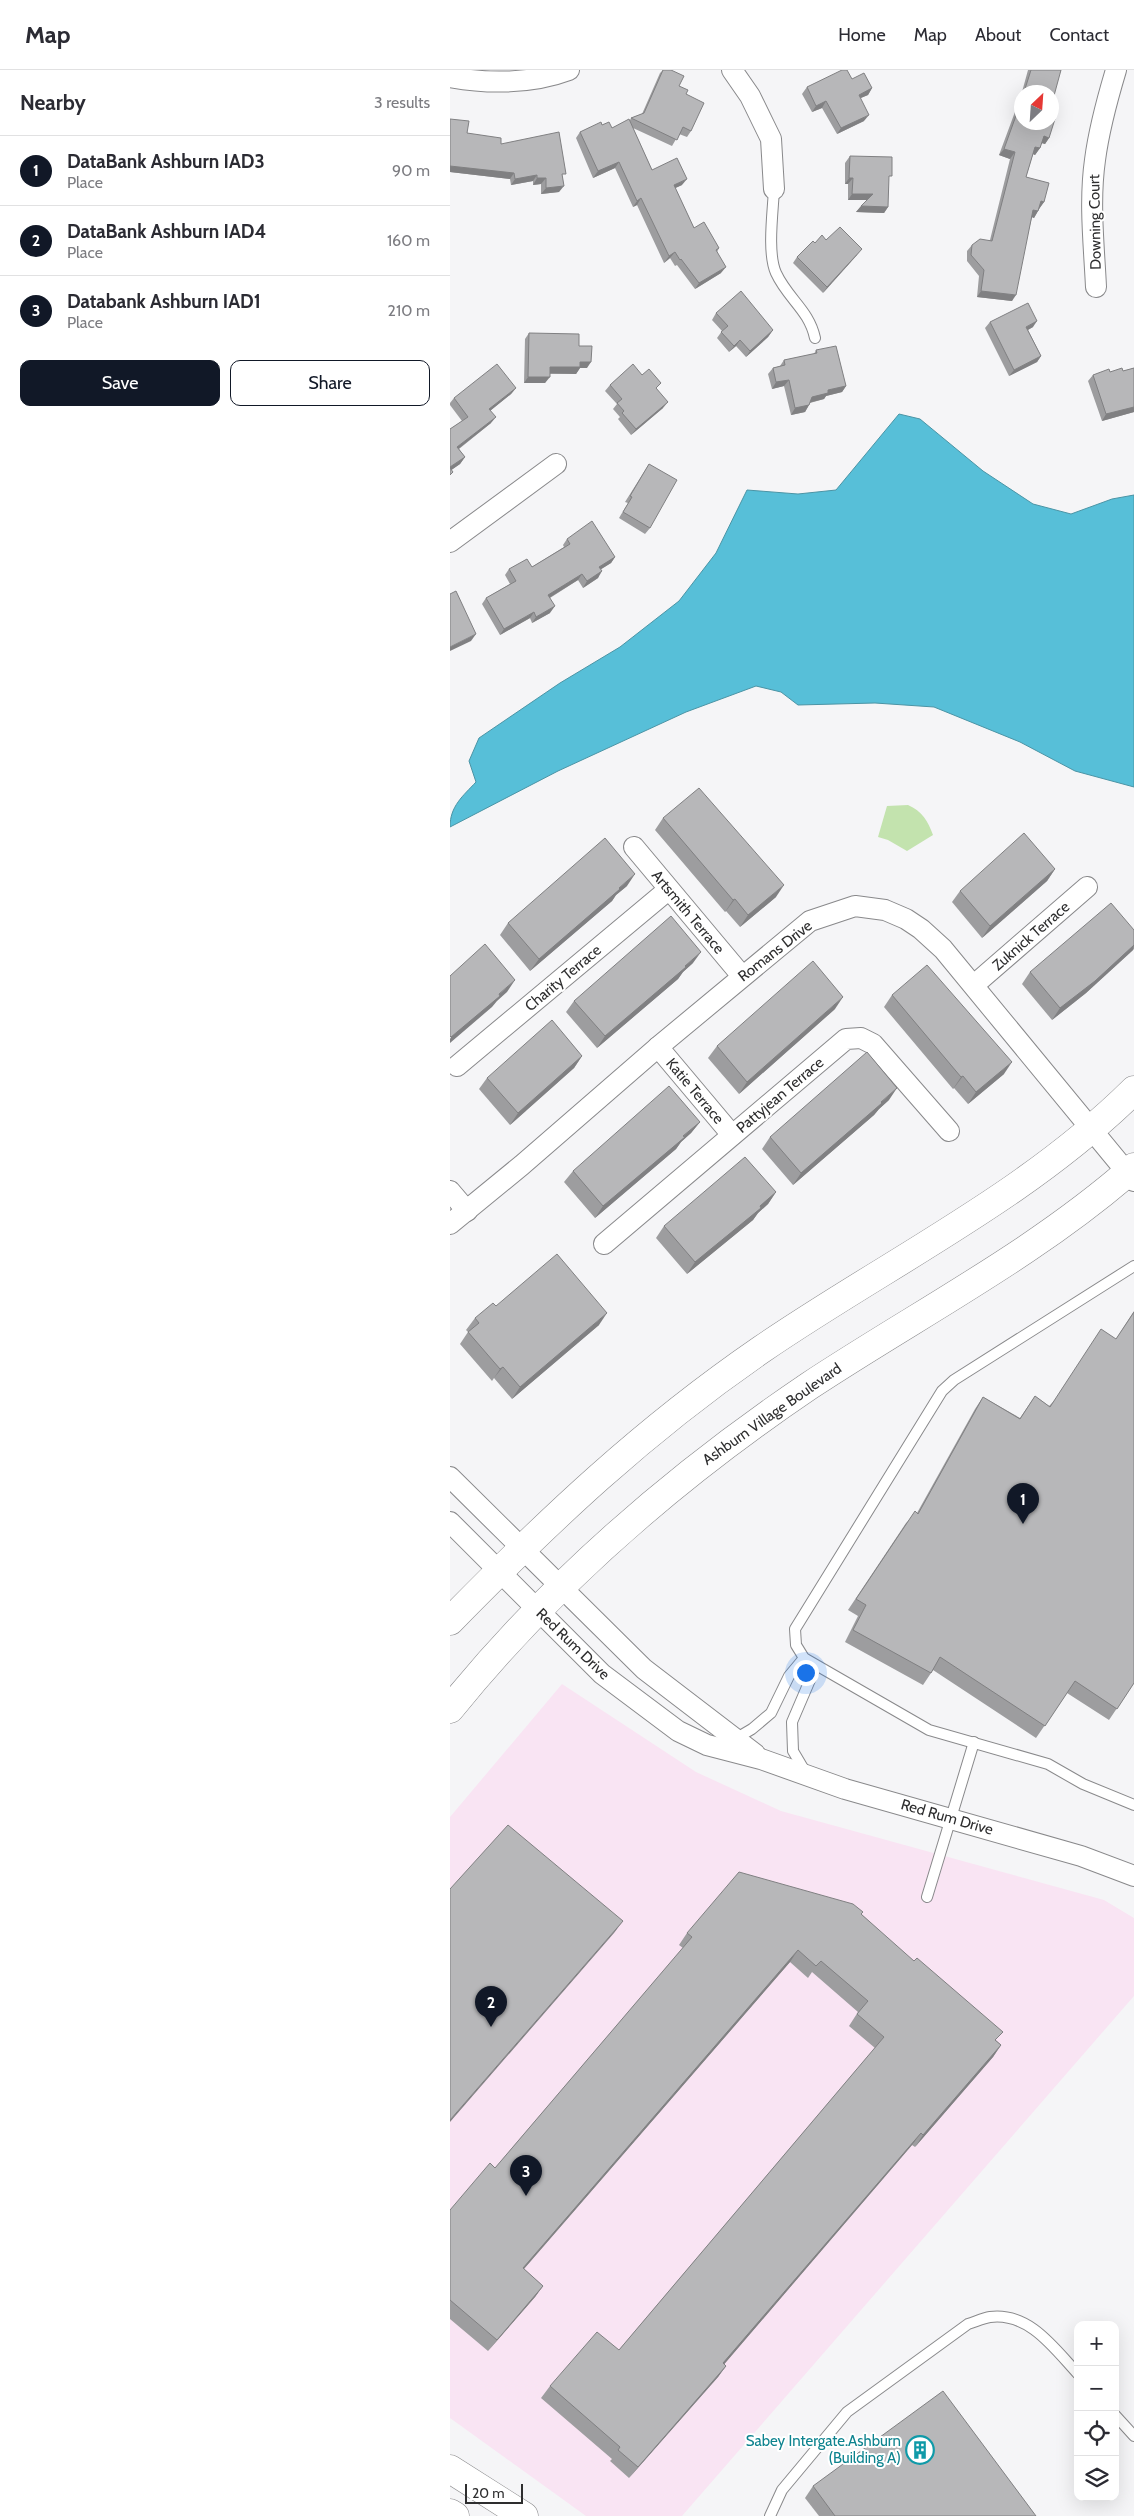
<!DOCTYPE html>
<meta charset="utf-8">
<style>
body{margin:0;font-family:Cabin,sans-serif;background:#f7f7f7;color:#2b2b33}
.controls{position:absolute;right:15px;bottom:15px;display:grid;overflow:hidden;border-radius:10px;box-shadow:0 5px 20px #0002}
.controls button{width:45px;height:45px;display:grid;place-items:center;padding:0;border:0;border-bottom:1px solid #e1e1e2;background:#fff;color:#2b2b33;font:25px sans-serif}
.compass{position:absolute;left:564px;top:15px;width:45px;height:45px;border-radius:50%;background:#fff;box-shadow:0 5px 20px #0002;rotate:25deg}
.scale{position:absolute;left:15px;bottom:12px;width:58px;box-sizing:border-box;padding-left:5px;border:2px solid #2e2e2f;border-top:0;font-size:14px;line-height:18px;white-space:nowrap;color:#2e2e2f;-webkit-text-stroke:4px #fff;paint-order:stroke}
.you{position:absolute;left:355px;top:1602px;width:18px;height:18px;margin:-12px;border:4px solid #fff;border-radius:50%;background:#1a73e8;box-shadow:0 0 0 8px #1a73e833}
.badge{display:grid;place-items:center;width:32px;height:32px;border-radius:50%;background:#111827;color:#fff;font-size:16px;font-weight:700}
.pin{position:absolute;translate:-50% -41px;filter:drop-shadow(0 1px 2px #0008)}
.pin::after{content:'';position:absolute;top:26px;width:18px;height:15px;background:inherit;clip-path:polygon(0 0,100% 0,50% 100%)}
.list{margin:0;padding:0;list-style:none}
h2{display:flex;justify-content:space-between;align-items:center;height:65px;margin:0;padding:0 20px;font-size:21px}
h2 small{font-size:16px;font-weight:400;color:#7c7c81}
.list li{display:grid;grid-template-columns:32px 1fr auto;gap:15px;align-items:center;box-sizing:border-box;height:70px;padding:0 20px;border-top:1px solid #e1e1e2}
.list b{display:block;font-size:19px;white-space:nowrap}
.list p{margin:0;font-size:16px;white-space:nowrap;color:#7c7c81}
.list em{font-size:16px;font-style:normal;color:#7c7c81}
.actions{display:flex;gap:10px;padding:15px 20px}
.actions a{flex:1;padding:11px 0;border:1px solid #111827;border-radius:10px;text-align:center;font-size:18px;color:#111827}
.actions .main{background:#111827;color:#fff}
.icon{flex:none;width:28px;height:28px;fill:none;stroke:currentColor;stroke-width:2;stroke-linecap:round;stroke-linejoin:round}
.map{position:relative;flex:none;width:684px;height:2446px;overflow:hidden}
header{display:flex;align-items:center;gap:30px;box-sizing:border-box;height:70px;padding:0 25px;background:#fff;border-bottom:1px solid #e1e1e2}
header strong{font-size:24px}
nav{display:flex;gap:28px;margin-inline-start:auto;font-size:18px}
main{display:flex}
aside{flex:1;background:#fff}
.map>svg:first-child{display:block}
</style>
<header>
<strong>Map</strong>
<nav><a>Home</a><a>Map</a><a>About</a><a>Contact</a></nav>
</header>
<main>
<aside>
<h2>Nearby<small>3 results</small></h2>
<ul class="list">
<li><span class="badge">1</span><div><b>DataBank Ashburn IAD3</b><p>Place</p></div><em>90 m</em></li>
<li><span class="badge">2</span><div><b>DataBank Ashburn IAD4</b><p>Place</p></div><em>160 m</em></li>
<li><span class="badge">3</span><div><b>Databank Ashburn IAD1</b><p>Place</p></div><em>210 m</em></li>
</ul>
<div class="actions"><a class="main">Save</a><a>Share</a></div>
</aside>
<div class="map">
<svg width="684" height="2446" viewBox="0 0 684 2446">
<rect width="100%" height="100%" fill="#f5f5f7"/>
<!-- commercial -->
<polygon fill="#f9e4f3" points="112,1614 246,1702 331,1741 654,1830 684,1848 684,1926 232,2446 136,2446 0,2348 0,1747"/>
<!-- green -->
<path fill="#c3e3ae" d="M458 735C472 741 478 751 483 765L457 781 438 770 428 767 437 736Z"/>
<!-- water -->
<path fill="#57bfd8" stroke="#4b94a5" d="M449 344 470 349 533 401 583 434 621 444 662 429 684 425V717L625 701 570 672 484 637 425 633 348 635 331 622 306 616 236 642 108 701 0 757C0 736 13 726 26 712L19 691 29 668 110 613 170 577 229 531 266 483 297 420 348 424 386 420Z"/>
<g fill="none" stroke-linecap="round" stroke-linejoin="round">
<defs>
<g id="service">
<path d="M324 119C323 141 317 183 326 203 338 229 359 240 365 268"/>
<polyline points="684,1196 504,1310 492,1321 345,1559 346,1575 354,1588 479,1660 598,1694 633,1714 684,1735"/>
<polyline points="285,1669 302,1659 321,1643 339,1606 354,1588"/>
<polyline points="356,1703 343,1681 342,1652 366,1596"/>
<polyline points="477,1827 524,1672"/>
<polyline points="665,2345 684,2366"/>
<path d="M320 2446 332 2420 397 2342 518 2254C525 2252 533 2248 540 2247 579 2242 604 2278 628 2304"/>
</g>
<g id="minor">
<polyline points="282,0 300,26 321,69 324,119"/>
<path d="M0 7C38 14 82 14 119 0"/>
<path d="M646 217C644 175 639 132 645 90 649 59 657 30 666 0"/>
<polyline points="0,472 106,394"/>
<polyline points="184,777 292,906"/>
<polyline points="524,915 637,817"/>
<polyline points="208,977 282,1065"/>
<polyline points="7,996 218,820"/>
<polyline points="0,1121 17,1141"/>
<polyline points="0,1154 72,1095 208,977 360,851 405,836 435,840 456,849 471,859 493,879 684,1111"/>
<polyline points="154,1174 396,969 411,968 423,974 499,1061"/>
<polyline points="0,1407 194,1599 305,1684"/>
<polyline points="0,1452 152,1604 228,1661 257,1675 311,1689 395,1719 631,1786 684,1806"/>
</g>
<g id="secondary">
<path d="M0 1551C100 1449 194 1360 312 1279 436 1194 576 1127 684 1020"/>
<path d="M0 1639C101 1514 226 1406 359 1316 468 1244 585 1184 684 1097"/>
<polyline points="0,2399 74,2446"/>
<polyline points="0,2443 5,2446"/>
</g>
</defs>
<!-- service casing -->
<use href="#service" stroke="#89898b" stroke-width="12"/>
<!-- minor casing -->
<use href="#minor" stroke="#89898b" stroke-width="22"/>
<!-- secondary casing -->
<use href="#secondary" stroke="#89898b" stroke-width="29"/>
<!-- service -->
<use href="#service" stroke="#fff" stroke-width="10"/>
<!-- minor -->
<use href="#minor" stroke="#fff" stroke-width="20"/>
<!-- secondary -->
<use href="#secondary" stroke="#fff" stroke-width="28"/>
</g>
<!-- wall -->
<g fill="#9d9d9f">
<polygon points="213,0 221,0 229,16 236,24 241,61 237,67 229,64 222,76 183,58 202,100 232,115 225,118 244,158 269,178 267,182 271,203 245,219 227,195 225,196 220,188 214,193 187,135 183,137 165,98 143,108 126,68 130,62 152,55 162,58 180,50 181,48 192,44 210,3"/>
<polygon points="578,0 611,0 602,22 572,22"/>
<polygon points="402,9 422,18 418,25 410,28 414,51 387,64 372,38 362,42 352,24 357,17"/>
<polygon points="572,23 572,52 599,68 595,74 591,73 590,78 585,85 583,84 576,107 594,132 589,139 584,148 582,147 562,231 527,227 529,206 517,191 517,181 522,175 540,170 560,89 549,85"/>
<polygon points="0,49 17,63 51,74 113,109 109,122 91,124 91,114 83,115 83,111 61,115 60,109 0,102"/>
<polygon points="400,86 438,111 438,137 434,143 406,142 417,130 398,130 398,114 395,114 395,93"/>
<polygon points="376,170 407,185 373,223 343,193 347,187 365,173"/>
<polygon points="266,243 323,260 318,267 296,287 286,276 279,282 267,268 272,261 262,250"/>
<polygon points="540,252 583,257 578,260 591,286 587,292 559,306 535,258"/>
<polygon points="79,263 129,276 137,298 130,298 126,304 100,304 95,313 74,313 75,269"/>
<polygon points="366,280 396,316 392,322 376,326 374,329 360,333 355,342 341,345 334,316 322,319 318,304 323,298 330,296 334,290 364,284"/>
<polygon points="684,298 684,342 652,351 638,311 643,305 660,302 673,301"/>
<polygon points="192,305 207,319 213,338 181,365 168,349 170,347 163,339 167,334 155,321 160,315"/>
<polygon points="66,318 61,324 41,340 41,353 9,379 15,387 10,394 1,400 0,359 12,351 0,335 0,333 4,328"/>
<polygon points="199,394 200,458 195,464 169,448 178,433 175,432"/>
<polygon points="117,469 165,487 161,493 151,499 148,508 133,518 128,510 100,528 100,543 82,553 80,548 50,565 32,534 36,528 60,514 55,505 59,499 82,497 114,477 113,475"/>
<polygon points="213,748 326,827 290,857 276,841 275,842 205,760"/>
<polygon points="605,799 597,811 532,868 502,832 510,821"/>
<polygon points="177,816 166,825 162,831 80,901 50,865 58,853"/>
<polygon points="684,860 684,879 683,880 636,923 602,950 572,914 580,902"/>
<polygon points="243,893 233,902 228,909 147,978 116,942 124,931"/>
<polygon points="442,925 554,1004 518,1034 504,1018 503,1019 434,937"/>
<polygon points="385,939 289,1024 258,988 267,976"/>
<polygon points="132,986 124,998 60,1055 29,1019 37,1008"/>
<polygon points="439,1030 429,1039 424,1045 343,1115 312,1079 320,1067"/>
<polygon points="250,1052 241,1063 231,1072 226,1079 145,1148 114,1112 123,1101"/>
<polygon points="326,1122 318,1134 308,1143 303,1150 237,1204 206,1168 214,1156"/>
<polygon points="46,1236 149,1255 62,1329 44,1308 42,1311 10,1274 18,1262 16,1260 25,1248"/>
<polygon points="684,1241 684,1613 659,1650 617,1623 586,1668 483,1600 473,1615 395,1572 408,1546 398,1540 456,1453 467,1443 525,1339 533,1327 570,1348 585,1326 599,1336 666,1269"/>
<polygon points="411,1844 551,1975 543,1987 465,2077 462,2075 274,2294 276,2296 268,2307 179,2408 160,2391 162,2389 91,2328 100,2316 169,2280 425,1978 399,1956 408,1942 362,1902 358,1908 340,1892 74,2199 93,2216 85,2227 38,2281 0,2249 0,2140 45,2098 233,1878 229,1875 237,1863"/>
<polygon points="363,2416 586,2446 369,2446 355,2428"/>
</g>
<!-- shaded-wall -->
<g fill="#808082">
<polygon points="422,18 418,25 404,31 409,25"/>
<polygon points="376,31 372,38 362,42 366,36"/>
<polygon points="419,45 414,51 387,64 391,58"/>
<polygon points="594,66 599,68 595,74 589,72"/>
<polygon points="585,77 590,78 585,85 581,83"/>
<polygon points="554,79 565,82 560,89 549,85"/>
<polygon points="169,92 165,98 143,108 148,101"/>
<polygon points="0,96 64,103 60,109 0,102"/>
<polygon points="87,105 83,111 61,115 65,109"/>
<polygon points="87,108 96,108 91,114 83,115"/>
<polygon points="399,108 403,108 398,114 395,114"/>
<polygon points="237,109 232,115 219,121 224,115"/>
<polygon points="114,116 109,122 91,124 96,118"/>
<polygon points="402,124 423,124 419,130 398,130"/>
<polygon points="191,128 187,135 183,137 187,131"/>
<polygon points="591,131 594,132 589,139 586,138"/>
<polygon points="411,136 438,137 434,143 406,142"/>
<polygon points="583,140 588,141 584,148 579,146"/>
<polygon points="412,179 407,185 373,223 377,217"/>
<polygon points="225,182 220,188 214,193 219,186"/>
<polygon points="276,197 271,203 245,219 249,213"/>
<polygon points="531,221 566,225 562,231 527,227"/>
<polygon points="587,251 583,257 572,263 576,257"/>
<polygon points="323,260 318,267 296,287 300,281"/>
<polygon points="290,270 286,276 279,282 284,276"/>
<polygon points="591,286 587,292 559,306 564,300"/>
<polygon points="130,292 141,292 137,298 130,298 126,304 95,303 100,297"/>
<polygon points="78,307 100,307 95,313 74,313"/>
<polygon points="339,310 334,316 322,319 326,312"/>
<polygon points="396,316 392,322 376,326 374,329 358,333 362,327 378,320"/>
<polygon points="66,318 61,324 35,345 39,339"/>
<polygon points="218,332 213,338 181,365 186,359"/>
<polygon points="359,335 355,342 341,345 345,338"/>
<polygon points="684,337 684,342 652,351 656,344"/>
<polygon points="46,347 41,353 3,383 7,377"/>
<polygon points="15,387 10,394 0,401 0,397"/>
<polygon points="165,487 161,493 145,503 149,497"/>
<polygon points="152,501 148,508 133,518 137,511"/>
<polygon points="132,504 128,510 94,531 98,525"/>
<polygon points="105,536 100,543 82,553 86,547"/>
<polygon points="84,542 80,548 50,565 54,559"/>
<polygon points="26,564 21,571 0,581 0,577"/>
<polygon points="605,799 597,811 532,868 540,856"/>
<polygon points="185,804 177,816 166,825 162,831 80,901 89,889"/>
<polygon points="334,815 326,827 290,857 298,845"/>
<polygon points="285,829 276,841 275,842 283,830"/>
<polygon points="684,875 683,880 636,923 602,950 610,938"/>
<polygon points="251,882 243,893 233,902 228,909 147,978 155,966"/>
<polygon points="65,910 57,922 47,931 42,937 0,973 0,969 1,967"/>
<polygon points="393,927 385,939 289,1024 297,1012"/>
<polygon points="132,986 124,998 60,1055 68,1043"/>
<polygon points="562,992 554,1004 518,1034 526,1022"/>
<polygon points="513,1006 504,1018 503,1019 511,1007"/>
<polygon points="447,1018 439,1030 429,1039 424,1045 343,1115 351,1103"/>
<polygon points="250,1052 241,1063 231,1072 226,1079 145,1148 153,1136"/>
<polygon points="326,1122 318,1134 308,1143 303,1150 237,1204 245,1192"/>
<polygon points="157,1243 149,1255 62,1329 70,1317"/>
<polygon points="53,1297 44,1308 42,1311 50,1299"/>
<polygon points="173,1851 164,1863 0,2052 0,2050"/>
<polygon points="348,1880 340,1892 65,2209 73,2198"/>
<polygon points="551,1975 543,1987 465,2077 473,2065"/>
<polygon points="471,2063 462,2075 265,2305 273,2293"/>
<polygon points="93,2216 85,2227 38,2281 47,2270"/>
<polygon points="276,2296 268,2307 179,2408 188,2397"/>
</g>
<!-- building -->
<g fill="#b7b7b9" stroke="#808082">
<polygon points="213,0 221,0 234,6 229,16 238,20 236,24 254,33 241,61 233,57 227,70 181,48 194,43"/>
<polygon points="392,0 397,0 402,9 414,3 422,18 409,25 419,45 391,58 376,31 366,36 357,17"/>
<polygon points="581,0 611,0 602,33 602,22 574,22"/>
<polygon points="572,29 572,52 602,52 602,47 605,49 599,68 594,66 590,78 585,77 576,107 599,113 594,132 591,131 588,141 583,140 566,225 531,221 534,200 521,185 522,175 530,169 542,171 565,82 554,79"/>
<polygon points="0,49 19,51 17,63 51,68 51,74 109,62 116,104 112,104 114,116 96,118 96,108 87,108 87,105 65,109 64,103 0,96"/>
<polygon points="179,49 202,100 227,88 237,109 224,115 244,158 254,152 269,178 266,180 276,197 249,213 231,189 230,190 225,182 219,186 191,128 187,131 169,92 148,101 130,62 151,52 152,55 159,52 162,58"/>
<polygon points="400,86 442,87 442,106 439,106 438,137 411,136 423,124 402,124 403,108 399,108"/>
<polygon points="390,157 412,179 377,217 347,187 363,171 365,173 372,165 376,170"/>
<polygon points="291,221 323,260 300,281 290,270 284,276 271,262 278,256 266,243"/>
<polygon points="578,233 587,251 576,257 591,286 564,300 540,252"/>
<polygon points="79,263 129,264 129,276 142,276 141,292 130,292 130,297 100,297 100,307 78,307"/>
<polygon points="386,276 396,316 378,320 378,323 362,327 359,335 345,338 339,310 326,312 323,298 335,295 334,290 367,283 366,280"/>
<polygon points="47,294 66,318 39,339 46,347 7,377 15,387 0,397 0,359 18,347 4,328"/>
<polygon points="183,294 192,305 199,299 211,313 206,318 218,332 186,359 172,343 174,341 167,333 172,329 160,315"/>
<polygon points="672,298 673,301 684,298 684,337 656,344 643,305 659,299 660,302"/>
<polygon points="199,394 227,410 200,458 173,442 182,427 180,426"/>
<polygon points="0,398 3,402 0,405"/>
<polygon points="142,451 165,487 149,497 152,501 137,511 132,504 98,525 105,536 86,547 84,542 54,559 36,528 66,511 59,499 77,489 82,497 120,474 117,469"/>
<polygon points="6,521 26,564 0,577 0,524"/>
<polygon points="249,718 334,815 298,845 285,829 283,830 213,748"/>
<polygon points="574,763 605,799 540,856 510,821"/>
<polygon points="155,768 185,804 169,818 170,819 89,889 58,853"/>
<polygon points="661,833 684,860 684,875 645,911 610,938 580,902"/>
<polygon points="221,846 251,882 235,896 236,897 155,966 124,931"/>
<polygon points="35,874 65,910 49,924 50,926 1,967 0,966 0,906"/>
<polygon points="363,891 393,927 297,1012 267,976"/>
<polygon points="477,895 562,992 526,1022 513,1006 511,1007 442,925"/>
<polygon points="102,950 132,986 68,1043 37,1008"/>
<polygon points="417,982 447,1018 431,1032 432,1033 351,1103 320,1067"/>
<polygon points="219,1016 250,1052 233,1066 235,1067 153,1136 123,1101"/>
<polygon points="295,1087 326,1122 310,1136 311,1138 245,1192 214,1156"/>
<polygon points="107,1184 157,1243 70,1317 53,1297 50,1299 18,1262 29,1253 25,1248 43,1233 46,1236"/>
<polygon points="684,1242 684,1613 667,1639 625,1611 595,1656 490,1587 481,1603 403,1560 416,1535 406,1529 465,1441 468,1444 533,1327 570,1349 585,1326 600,1337 651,1259 666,1269"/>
<polygon points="58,1755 173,1851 0,2050 0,1819"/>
<polygon points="289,1802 403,1834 413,1842 411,1844 464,1891 467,1888 553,1962 545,1970 551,1975 473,2065 471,2063 273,2293 276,2296 188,2397 168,2380 170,2377 100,2316 147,2262 169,2280 434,1967 407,1944 418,1931 371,1891 366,1896 348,1880 73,2198 93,2216 47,2270 0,2230 0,2140 40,2093 45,2098 242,1867 237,1863"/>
<polygon points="493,2321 586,2446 385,2446 363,2416"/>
</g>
<!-- icons -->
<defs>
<symbol id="building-ring" viewBox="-11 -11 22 22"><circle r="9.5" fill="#fff" stroke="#0f9aa8" stroke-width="1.5"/><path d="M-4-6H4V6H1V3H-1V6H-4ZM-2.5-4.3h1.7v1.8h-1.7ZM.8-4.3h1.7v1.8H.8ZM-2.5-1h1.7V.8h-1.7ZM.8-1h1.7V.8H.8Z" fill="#0f9aa8"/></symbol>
</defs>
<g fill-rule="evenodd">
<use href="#building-ring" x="454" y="2364" width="32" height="32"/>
</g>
<g text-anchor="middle" stroke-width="4" stroke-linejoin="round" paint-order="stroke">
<!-- street labels -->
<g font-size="15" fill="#2e2e2f" stroke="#fff">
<text transform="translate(645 152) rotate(-91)" y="5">Downing Court</text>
<text transform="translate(238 842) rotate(50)" y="5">Artsmith Terrace</text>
<text transform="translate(581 866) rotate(-41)" y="5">Zuknick Terrace</text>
<text transform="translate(325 881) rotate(-38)" y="5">Romans Drive</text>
<text transform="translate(113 908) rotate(-40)" y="5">Charity Terrace</text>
<text transform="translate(245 1021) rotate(50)" y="5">Katie Terrace</text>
<text transform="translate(330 1025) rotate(-40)" y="5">Pattyjean Terrace</text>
<text transform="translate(322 1344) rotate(-35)" y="5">Ashburn Village Boulevard</text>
<text transform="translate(123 1574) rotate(44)" y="5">Red Rum Drive</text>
<text transform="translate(497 1747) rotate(16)" y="5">Red Rum Drive</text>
</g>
<!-- culture labels -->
<g font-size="15" fill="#0d838f" stroke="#fff" text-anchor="end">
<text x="451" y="2376">Sabey Intergate.Ashburn<tspan x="451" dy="17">(Building A)</tspan></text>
</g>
</g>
</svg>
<div class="controls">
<button>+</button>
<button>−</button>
<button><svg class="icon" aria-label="locate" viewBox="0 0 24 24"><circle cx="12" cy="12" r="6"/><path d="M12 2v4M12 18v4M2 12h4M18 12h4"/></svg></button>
<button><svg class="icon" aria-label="layers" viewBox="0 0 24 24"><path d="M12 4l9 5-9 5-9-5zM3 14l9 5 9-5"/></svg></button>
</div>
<svg class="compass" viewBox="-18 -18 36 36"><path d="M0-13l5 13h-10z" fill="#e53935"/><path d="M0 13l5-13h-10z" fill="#7c7c81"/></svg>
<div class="scale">20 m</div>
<div class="you"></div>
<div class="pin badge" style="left:573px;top:1454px">1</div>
<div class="pin badge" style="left:41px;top:1957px">2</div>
<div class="pin badge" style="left:76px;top:2126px">3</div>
</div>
</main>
